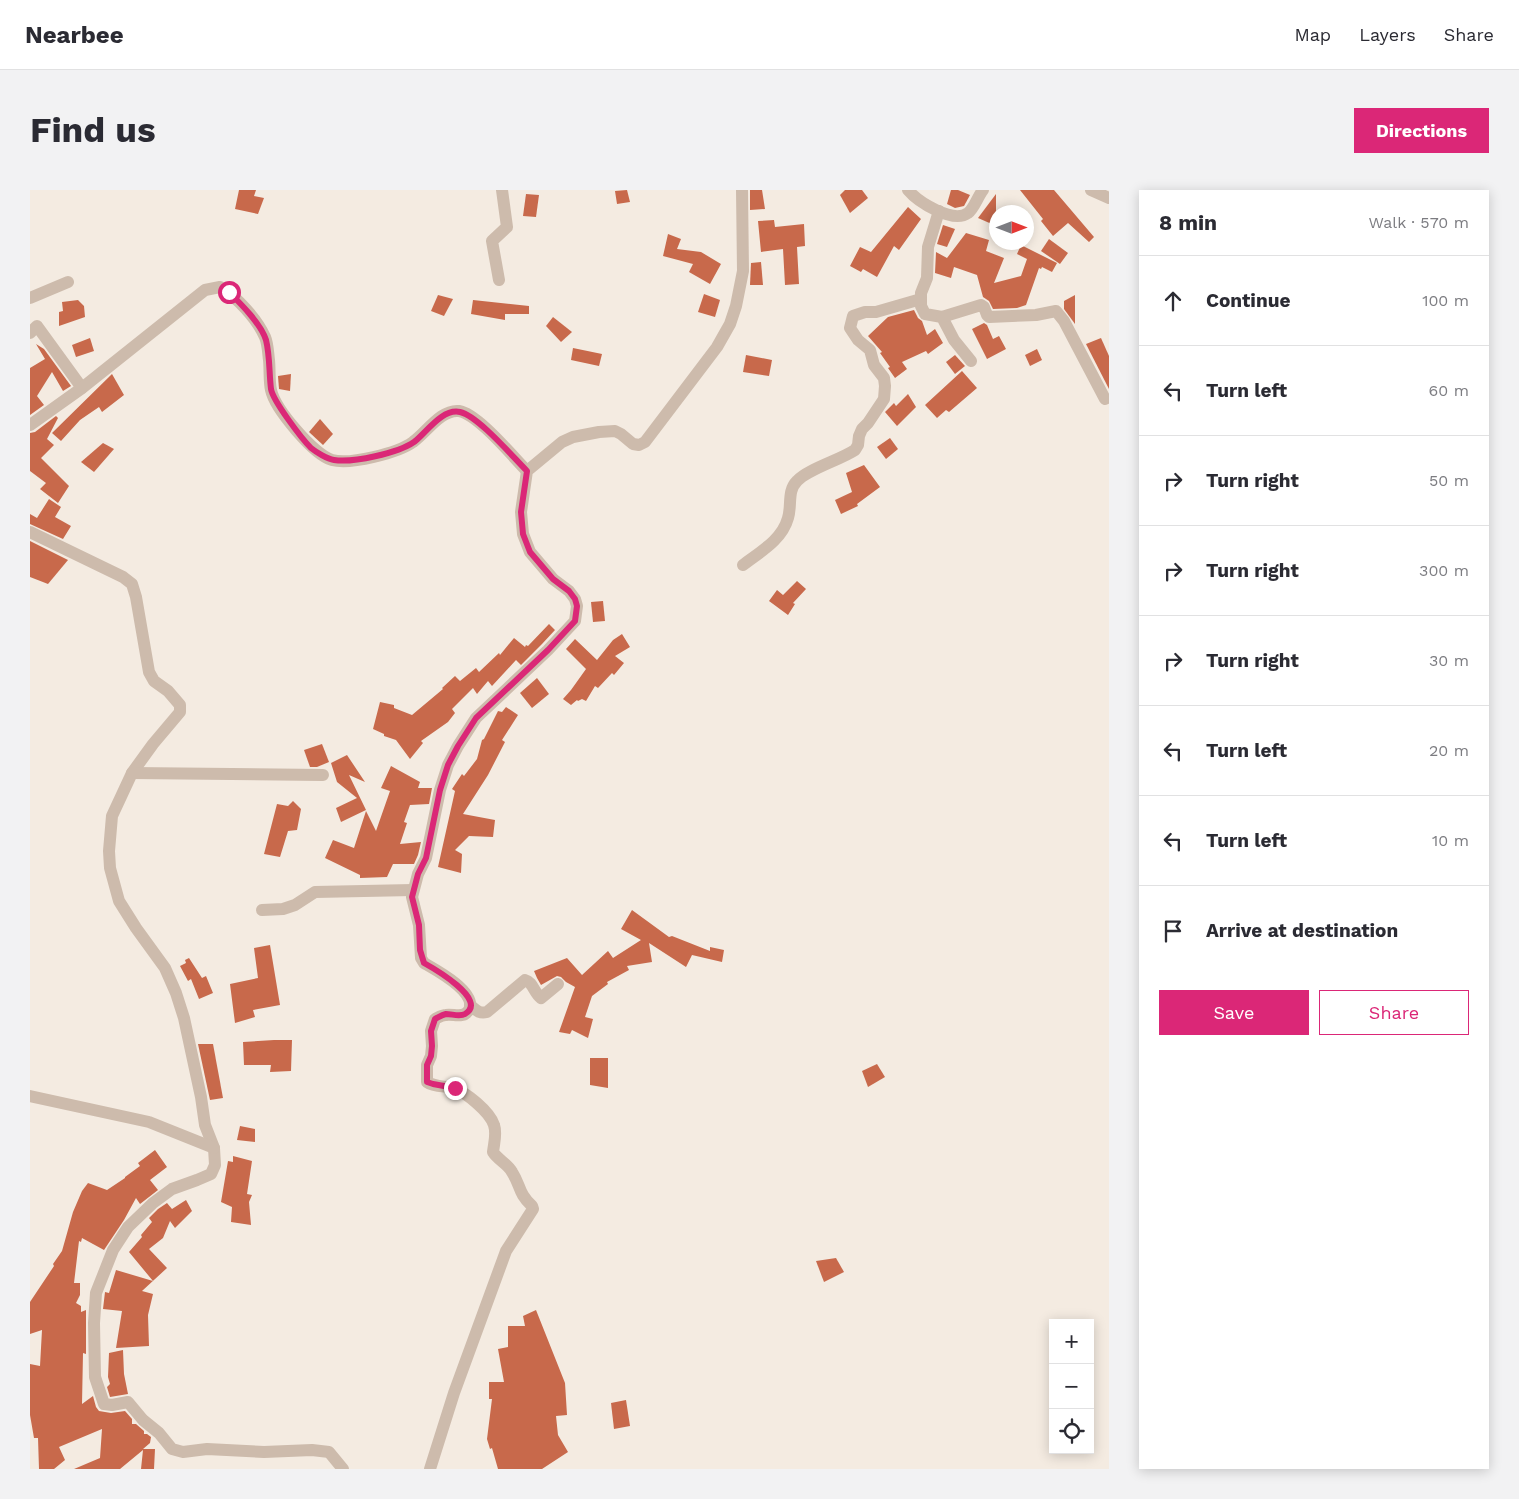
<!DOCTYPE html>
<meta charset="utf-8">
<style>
body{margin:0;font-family:"Work Sans",sans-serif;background:#f2f2f3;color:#2b2b33}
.controls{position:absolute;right:15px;bottom:15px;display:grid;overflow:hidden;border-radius:0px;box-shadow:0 2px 12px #0003}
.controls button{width:45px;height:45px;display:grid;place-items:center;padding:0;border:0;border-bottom:1px solid #e1e1e2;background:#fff;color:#2b2b33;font:25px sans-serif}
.compass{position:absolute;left:959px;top:15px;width:45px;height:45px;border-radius:50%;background:#fff;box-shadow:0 2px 12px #0003;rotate:90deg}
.stop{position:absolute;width:15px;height:15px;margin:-11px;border:4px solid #db2777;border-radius:50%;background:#fff}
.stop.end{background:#db2777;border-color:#fff;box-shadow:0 1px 5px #0008}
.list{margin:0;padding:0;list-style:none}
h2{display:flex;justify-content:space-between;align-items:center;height:65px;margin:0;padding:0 20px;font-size:21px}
h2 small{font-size:16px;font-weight:400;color:#7c7c81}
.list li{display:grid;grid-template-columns:32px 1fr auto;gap:15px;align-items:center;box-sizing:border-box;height:90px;padding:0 20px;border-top:1px solid #e1e1e2}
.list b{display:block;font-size:19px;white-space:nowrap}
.list em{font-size:16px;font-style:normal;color:#7c7c81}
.actions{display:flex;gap:10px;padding:15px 20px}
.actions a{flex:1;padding:11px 0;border:1px solid #db2777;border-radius:0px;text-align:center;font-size:18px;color:#db2777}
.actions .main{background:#db2777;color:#fff}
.icon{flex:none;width:28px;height:28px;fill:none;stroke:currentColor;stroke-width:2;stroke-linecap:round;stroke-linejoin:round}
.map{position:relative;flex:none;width:1079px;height:1279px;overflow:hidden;border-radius:0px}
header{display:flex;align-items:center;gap:30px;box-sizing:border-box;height:70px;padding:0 25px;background:#fff;border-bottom:1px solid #e1e1e2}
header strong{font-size:24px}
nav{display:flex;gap:28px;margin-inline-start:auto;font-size:18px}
.intro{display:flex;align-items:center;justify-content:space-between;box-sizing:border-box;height:120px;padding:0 30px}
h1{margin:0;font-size:35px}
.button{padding:12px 22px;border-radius:0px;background:#db2777;color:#fff;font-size:18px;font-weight:700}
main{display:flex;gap:30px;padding:0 30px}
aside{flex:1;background:#fff;border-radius:0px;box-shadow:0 2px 12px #0003}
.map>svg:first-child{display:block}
</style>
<header>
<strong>Nearbee</strong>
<nav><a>Map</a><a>Layers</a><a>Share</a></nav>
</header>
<div class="intro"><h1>Find us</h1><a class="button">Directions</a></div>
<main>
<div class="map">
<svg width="1079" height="1279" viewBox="0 0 1079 1279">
<rect width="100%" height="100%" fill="#f4ebe1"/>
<!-- building -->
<g fill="#c8694b">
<polygon points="209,0 226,0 224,6 234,8 228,24 205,19"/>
<polygon points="597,0 600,12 587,14 585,1"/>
<polygon points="720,0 732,0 735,19 720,20"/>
<polygon points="815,0 832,0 838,8 820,23 810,5"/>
<polygon points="921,0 928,0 940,5 934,16 925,18 917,14"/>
<polygon points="990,0 1024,0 1064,47 1059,52 1038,33 1023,46 1011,31 1013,29"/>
<polygon points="496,4 509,5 506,27 493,26"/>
<polygon points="966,4 966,28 964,35 948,28"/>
<polygon points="878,17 891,29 869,60 864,56 847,87 833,79 831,82 820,76 830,57 841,62"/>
<polygon points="744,30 745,37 774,34 775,56 767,57 769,94 755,95 753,59 731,62 728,31"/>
<polygon points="913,35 925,39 917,57 907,54"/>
<polygon points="936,43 959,50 956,61 974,68 964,93 991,86 997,69 987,64 991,55 1027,73 1022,82 1012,77 1011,79 1009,78 996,115 987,118 963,119 959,111 953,107 947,85 924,77 921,88 905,83 906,62 917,68"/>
<polygon points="638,44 651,49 647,59 671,62 691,74 680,94 659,82 663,74 633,66"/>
<polygon points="1019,49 1038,63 1030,74 1011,61"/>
<polygon points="731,72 733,95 720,95 721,73"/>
<polygon points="674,104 690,110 685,127 668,122"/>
<polygon points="408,105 423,109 414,126 401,121"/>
<polygon points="1045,105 1045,134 1034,119 1034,111"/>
<polygon points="48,110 54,116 55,127 29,136 29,122 33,121 32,112"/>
<polygon points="443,110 499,116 499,124 475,124 475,130 441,124"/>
<polygon points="884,120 888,128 892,131 897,145 905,139 913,153 898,164 896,161 872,172 877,179 865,188 858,178 860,177 850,163 852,162 838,146 858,127"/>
<polygon points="523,127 542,142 531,152 516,136"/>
<polygon points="954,133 957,135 963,149 969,146 976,159 957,169 942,139"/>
<polygon points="60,148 64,161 46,167 42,155"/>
<polygon points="1071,148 1079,166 1079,199 1056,154"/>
<polygon points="6,154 14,159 41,196 33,201 22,182 7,206 14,215 0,225 0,178 15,169"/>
<polygon points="543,158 572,164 569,176 541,170"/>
<polygon points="1007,159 1012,170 1000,176 995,165"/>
<polygon points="716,165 742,170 739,186 713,182"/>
<polygon points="925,165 935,176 925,184 916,172"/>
<polygon points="932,181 947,198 919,222 916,220 907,228 895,215"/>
<polygon points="82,184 94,205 72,222 69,217 50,230 31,251 22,243"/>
<polygon points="261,184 260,201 249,199 248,186"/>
<polygon points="878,204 886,217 867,236 855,222 864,213 866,216"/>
<polygon points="26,226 28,228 17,249 24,255 11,268 39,296 28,313 10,299 16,293 0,281 0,243 5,242"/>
<polygon points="290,229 303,244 293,255 279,242"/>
<polygon points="860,248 868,259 856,269 847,257"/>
<polygon points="73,253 84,259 64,282 51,272"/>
<polygon points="834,275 850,297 827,314 828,316 811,324 805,310 822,302 816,283"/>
<polygon points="19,309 31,317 25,327 41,336 33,349 0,334 0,324 7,328"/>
<polygon points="0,351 38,370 18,394 0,387"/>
<polygon points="767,391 776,399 763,413 765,414 758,425 739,411 747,400 753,405"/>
<polygon points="573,411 575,431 563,432 561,412"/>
<polygon points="519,434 525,440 512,454 491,475 486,470 462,496 458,491 447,504 443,498 422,519 425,523 418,532 391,551 393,553 380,569 366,550 354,546 354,544 343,539 350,512 364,515 364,518 382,525 413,499 412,498 425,486 430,491 446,478 449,482 469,463 470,465 484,448 495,457 496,455 498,456"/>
<polygon points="592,444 600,457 585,466 594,473 584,485 582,483 568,498 565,496 556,511 552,509 548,511 547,510 541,515 533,509 541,500 556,479 536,459 545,449 567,470 583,450"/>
<polygon points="507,488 519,504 502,518 490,503"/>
<polygon points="476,517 488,525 472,550 475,552 458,585 433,624 465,630 463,647 439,646 425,660 432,664 431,683 408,677 425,601 422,599 432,584 434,586 447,569 452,550 454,549 468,521 472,522"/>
<polygon points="292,554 299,572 287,577 280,577 274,560"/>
<polygon points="317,565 335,592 319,585 336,620 311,632 306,618 327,608 307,592 301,573"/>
<polygon points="361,576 390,592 388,598 402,598 399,614 380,615 374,632 377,633 370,654 391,652 388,665 384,674 363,674 357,687 330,688 330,685 295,668 303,650 324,658 336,621 346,641 360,601 351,598"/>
<polygon points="263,611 271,619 267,640 258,641 250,667 234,664 247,614 258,616"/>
<polygon points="602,720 639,747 642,746 680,761 680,757 694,760 692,772 662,765 656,777 619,753 622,772 597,776 599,780 577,792 578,794 562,806 555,827 563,829 558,848 542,840 540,844 529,842 545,797 536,792 531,787 527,786 511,795 507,788 504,781 537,768 552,785 578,761 583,768 611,750 591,739"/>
<polygon points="240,755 250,815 223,820 225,827 205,833 200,794 228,788 224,758"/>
<polygon points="159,768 172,788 176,786 183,803 169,809 161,789 158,791 150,776 156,773 155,770"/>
<polygon points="244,850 262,850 261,881 240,882 241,875 214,875 213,852"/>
<polygon points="168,854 183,854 193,908 180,910"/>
<polygon points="560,868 578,868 578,898 560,895"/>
<polygon points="847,874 855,887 838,897 832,881"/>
<polygon points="210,936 225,939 225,952 207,950"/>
<polygon points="125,960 137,977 120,990 128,1000 110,1014 106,1008 94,1030 74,1060 52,1048 51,1052 49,1051 44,1093 50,1093 50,1105 46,1113 51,1116 51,1122 56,1120 56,1164 53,1163 52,1214 63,1206 66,1217 69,1221 81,1223 95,1221 102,1229 102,1234 106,1234 114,1241 114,1244 117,1244 121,1247 120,1253 113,1259 125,1259 124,1279 111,1279 113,1260 90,1279 44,1279 70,1268 72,1239 29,1257 35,1270 24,1279 9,1279 8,1248 4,1248 0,1225 0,1174 10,1176 12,1140 0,1144 0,1112 24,1076 23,1074 32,1061 43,1022 52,1001 58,993 77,1000 95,988 95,987 110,976 108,973"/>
<polygon points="203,966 222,971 217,1004 222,1005 219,1012 221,1035 201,1032 202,1017 191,1012 198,971 203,972"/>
<polygon points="156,1010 162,1021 145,1038 140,1031 133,1048 119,1059 137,1078 112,1101 123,1104 118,1125 119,1156 86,1158 92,1121 73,1119 75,1102 79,1103 86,1080 123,1091 99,1062 112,1047 111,1045 122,1032 119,1028 128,1019 137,1013 142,1019"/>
<polygon points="806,1068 814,1082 794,1092 786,1071"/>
<polygon points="506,1120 535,1193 537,1225 526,1226 528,1245 538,1262 512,1279 468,1279 462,1258 460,1259 457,1249 462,1209 459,1209 459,1192 474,1192 468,1159 478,1157 478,1136 495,1136 493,1126"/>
<polygon points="93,1160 94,1184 98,1204 80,1207 77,1197 80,1194 78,1187 79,1163"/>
<polygon points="596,1210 600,1236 584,1239 581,1213"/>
</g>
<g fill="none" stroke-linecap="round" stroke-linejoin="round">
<!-- minor -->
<g stroke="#cdbbac" stroke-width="12">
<path d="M878 0C888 12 923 34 938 23 944 19 948 6 953 0"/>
<polyline points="1061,0 1079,8"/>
<polyline points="909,21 898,57 897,88 891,103 891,116 895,124 912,127 924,150 941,171"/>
<polyline points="469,90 462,51 477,37 472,0"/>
<polyline points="0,108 38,92"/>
<polyline points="912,127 951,115 954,117 957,125 959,127 1006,125 1026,121 1034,131 1075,209"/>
<polyline points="0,143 7,136 52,198"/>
<path d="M0 235 52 198 175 100 190 97C207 107 227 129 235 147 238 154 238 163 239 170 240 180 239 191 241 200 245 219 284 265 302 270 320 275 368 263 383 252 396 243 411 219 429 221 448 224 483 267 497 281"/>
<polyline points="0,342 93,387 102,394 106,407 119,482 124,491 138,501 150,515 150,522 123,554 102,583 82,626 79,661 80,678 89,711 106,738 135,778 146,803 154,828 171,907 175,935 184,958 185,975 181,984 167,990 142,999 123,1013 98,1037 83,1060 66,1103 64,1133 65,1187 74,1214 82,1215 98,1212 113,1230 129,1243 142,1259 153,1262 177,1259 234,1262 282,1260 299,1262 313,1279"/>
<path d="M713 375C730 362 752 350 758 328 762 315 757 301 767 291 778 279 810 270 825 260L828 255 829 246 832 239 838 233 854 209 855 196 854 188 844 175 840 160 828 150 820 138 823 126 835 122H846L891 109"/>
<polyline points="102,583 293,585"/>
<polyline points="232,720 253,719 265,715 285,702 383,700"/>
<path d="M440 815C446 820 449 824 457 822L495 790C503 792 504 803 511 808L528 794"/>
<polyline points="0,906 119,932 184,958"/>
<path d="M400 1279 424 1203 476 1061 503 1019 502 1016C488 1003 491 996 482 982 478 974 468 970 463 962 464 953 467 944 464 935 460 922 436 902 423 898 415 896 404 897 397 892V875L401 866 402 856 401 841 405 829C409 827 412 825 416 825 422 824 430 827 435 824 438 822 439 821 440 818 444 800 406 780 394 773L391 768 389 735 382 707 388 684 396 668 410 600 418 575 428 556 446 528 518 460 545 431 547 416 545 409 539 401 523 389 500 362 493 344 491 322 497 281 532 252 543 247 569 242 585 241 591 244 603 254 609 255 615 252 687 157 700 134 706 116 713 81 712 0"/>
</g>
</g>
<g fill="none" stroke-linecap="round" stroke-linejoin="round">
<!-- route -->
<path stroke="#db2777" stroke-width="6" d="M199 102C211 114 231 134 236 150 240 166 239 183 241 199 243 211 272 249 281 258 286 262 297 269 304 270 323 273 368 263 384 252 396 243 412 218 430 222 448 226 482 266 497 281L491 322 493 344 500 362 523 389 539 401 545 409 547 416 545 431 518 460 446 528 428 556 418 575 410 600 396 668 388 684 382 707 389 735 390 760 394 773C403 778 459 810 435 824 430 827 422 824 416 824 412 825 409 827 405 829L401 841 402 856 401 866 397 875V892L403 894 425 898"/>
</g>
</svg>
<div class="controls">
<button>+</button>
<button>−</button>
<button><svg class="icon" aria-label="locate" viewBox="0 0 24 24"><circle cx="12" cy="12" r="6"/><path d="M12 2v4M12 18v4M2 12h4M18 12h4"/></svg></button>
</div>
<svg class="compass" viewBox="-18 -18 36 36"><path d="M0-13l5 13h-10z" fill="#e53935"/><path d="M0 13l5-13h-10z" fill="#7c7c81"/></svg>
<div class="stop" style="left:199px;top:102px"></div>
<div class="stop end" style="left:425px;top:898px"></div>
</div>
<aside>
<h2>8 min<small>Walk · 570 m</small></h2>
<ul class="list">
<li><svg class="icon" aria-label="ahead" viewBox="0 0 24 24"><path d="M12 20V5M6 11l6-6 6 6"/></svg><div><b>Continue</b></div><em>100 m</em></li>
<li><svg class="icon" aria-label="left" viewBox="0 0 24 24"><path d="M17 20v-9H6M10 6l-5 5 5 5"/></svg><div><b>Turn left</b></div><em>60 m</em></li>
<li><svg class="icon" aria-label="right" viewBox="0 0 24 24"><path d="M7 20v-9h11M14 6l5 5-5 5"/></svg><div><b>Turn right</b></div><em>50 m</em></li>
<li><svg class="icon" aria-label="right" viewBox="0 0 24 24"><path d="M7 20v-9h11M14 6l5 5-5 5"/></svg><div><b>Turn right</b></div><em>300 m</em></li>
<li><svg class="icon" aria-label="right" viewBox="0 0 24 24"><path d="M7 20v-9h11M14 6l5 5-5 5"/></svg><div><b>Turn right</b></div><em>30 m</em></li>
<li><svg class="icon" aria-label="left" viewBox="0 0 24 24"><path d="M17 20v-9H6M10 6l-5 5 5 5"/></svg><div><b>Turn left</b></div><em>20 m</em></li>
<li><svg class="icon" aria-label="left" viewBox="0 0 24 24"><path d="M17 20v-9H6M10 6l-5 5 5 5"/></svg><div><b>Turn left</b></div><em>10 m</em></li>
<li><svg class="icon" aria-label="arrive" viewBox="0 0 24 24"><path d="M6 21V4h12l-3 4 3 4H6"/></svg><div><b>Arrive at destination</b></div></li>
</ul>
<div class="actions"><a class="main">Save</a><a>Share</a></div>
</aside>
</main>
